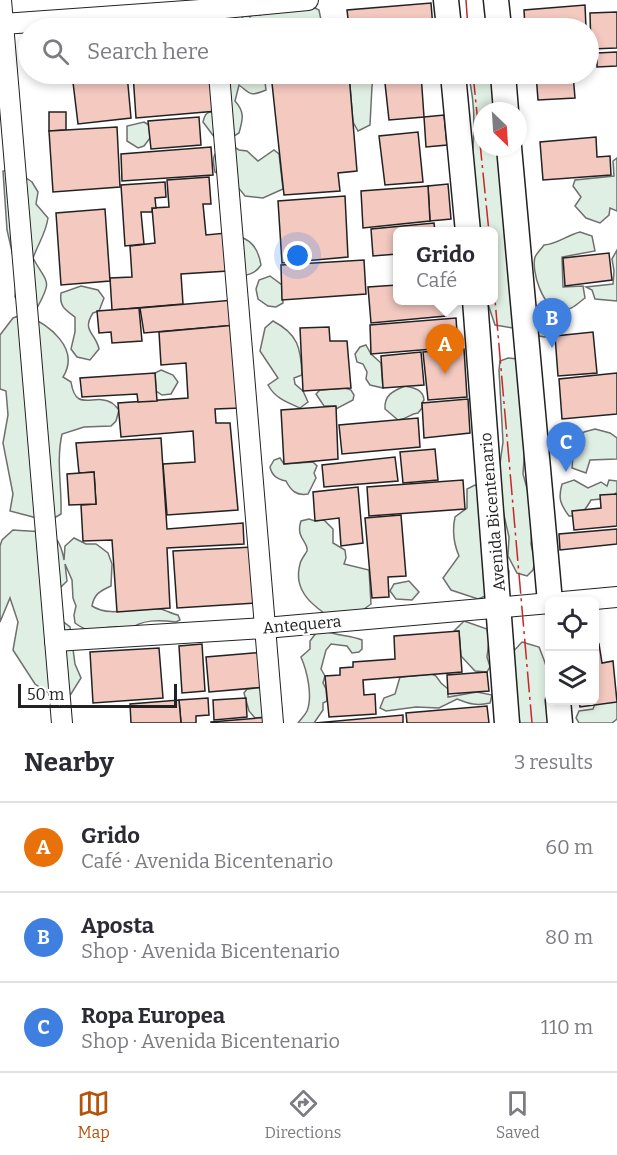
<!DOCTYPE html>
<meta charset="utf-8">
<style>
body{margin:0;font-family:Bitter,serif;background:#f2f2f3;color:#2b2b33}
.controls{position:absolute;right:18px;bottom:18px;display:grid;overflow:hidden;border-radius:9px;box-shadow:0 3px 9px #0003}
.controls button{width:54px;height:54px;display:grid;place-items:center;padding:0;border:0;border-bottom:2px solid #e1e1e2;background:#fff;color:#2b2b33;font:30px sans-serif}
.compass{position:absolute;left:473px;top:102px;width:54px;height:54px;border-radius:50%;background:#fff;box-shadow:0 3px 9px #0003;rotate:155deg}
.scale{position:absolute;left:18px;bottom:15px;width:159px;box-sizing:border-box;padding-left:6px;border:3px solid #222;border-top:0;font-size:16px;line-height:21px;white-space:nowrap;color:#222;-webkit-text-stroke:4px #fff;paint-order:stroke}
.you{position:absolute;left:298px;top:256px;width:21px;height:21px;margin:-15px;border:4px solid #fff;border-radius:50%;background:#1a73e8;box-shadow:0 0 0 9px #1a73e833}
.badge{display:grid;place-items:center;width:39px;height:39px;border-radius:50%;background:#b45309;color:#fff;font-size:20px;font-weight:700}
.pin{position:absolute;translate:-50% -50px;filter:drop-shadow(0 2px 3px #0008)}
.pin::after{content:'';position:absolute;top:32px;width:21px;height:18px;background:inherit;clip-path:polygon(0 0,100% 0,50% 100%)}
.popup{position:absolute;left:393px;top:227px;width:105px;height:78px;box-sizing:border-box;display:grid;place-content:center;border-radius:9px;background:#fff;filter:drop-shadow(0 2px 4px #0005);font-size:20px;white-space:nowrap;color:#7c7c81}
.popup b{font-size:22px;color:#2b2b33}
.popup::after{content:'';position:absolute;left:50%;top:100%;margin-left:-12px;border:12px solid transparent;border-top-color:#fff}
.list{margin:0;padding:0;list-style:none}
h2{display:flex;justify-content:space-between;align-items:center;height:78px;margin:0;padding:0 24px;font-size:26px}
h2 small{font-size:20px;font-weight:400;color:#7c7c81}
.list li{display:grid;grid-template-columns:39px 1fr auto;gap:18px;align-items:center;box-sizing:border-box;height:90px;padding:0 24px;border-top:2px solid #e1e1e2}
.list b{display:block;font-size:22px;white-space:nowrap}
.list p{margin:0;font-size:20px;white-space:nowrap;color:#7c7c81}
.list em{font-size:20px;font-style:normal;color:#7c7c81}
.icon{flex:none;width:33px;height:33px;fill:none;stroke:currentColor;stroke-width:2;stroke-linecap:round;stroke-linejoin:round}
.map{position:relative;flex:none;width:617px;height:723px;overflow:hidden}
.search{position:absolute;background:#fff;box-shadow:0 3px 9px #0003;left:18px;right:18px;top:18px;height:66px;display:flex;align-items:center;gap:15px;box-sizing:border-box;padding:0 21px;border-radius:33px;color:#7c7c81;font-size:22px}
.sheet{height:348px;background:#fff}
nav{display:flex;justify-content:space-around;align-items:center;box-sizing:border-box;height:84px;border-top:2px solid #e1e1e2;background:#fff;font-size:16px;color:#7c7c81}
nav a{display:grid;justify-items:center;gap:3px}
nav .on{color:#b45309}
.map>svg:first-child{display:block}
</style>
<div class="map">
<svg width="617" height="723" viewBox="0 0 617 723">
<rect width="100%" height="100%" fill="#fff"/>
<!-- green -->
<g fill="#e0efe3" stroke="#6f6f6f" stroke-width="1.5">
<polygon points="309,5 319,10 321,20 318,28 234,28 234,16 240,21 245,13 250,17 255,11 260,15 269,10"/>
<path d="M214 74H239V82L242 74H264L266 90C249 97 251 94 239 85L235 101C245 112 243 119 239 133L229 139 215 138 203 122C205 113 207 112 216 111Z"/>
<polygon points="349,74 381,74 380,82 373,81 372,86 370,125 358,131 353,122"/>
<path d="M468 74H496V111H482V147H500L518 310 513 328 495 325 487 301 493 300V232L476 231C474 204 472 175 473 147 475 123 474 97 468 74Z"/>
<polygon points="144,122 149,125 150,138 144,146 138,148 127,141 127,126"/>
<path d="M228 143 239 150 247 151 258 161 274 150 279 154 283 189 263 198 245 196C236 184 229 178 215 172 211 156 214 151 228 143Z"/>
<polygon points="617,158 617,211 610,208 609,215 600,223 586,218 575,206 581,197 573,186 575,180 614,176 613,161"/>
<path d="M13 169 32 182 38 192 36 204 48 218C46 233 38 244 33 258 47 284 53 279 37 308L23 305 15 297 17 273 7 230 3 171Z"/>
<path d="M580 232 592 236 595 251 562 257 563 287 583 286 585 298C577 304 571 311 560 310 543 309 531 271 535 257 537 253 541 249 544 245 558 244 567 235 580 232Z"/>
<path d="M233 235C250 238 258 247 261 265 256 273 249 275 240 276Z"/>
<polygon points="617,250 617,301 595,299 592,290 586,287 613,284 614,271 612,259"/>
<polygon points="270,276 282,285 283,303 276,307 268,306 258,299 256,289 259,280"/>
<path d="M81 286 98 290 104 298 99 311 93 313C81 331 96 333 99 349L90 360 77 357 71 349 75 332V317C66 310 59 307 61 293Z"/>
<polygon points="535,306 561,318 564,326 545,337 539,336 532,320"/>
<path d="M24 314C48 324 81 348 63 377L71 382C76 414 94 392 112 403 115 405 117 408 119 410L116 421 111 426 84 427 62 434C56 461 62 487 61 514L46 523 33 517 10 511 13 494 3 443 8 415 6 391 0 389V335L13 318Z"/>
<path d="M273 321C298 334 301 348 302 375L294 378 295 384 303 391 308 402 300 408C286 402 275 398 268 385L278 378 260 351 265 328Z"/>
<polygon points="366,345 371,354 381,363 383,388 370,385 366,379 367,372 363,364 357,362 355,354 360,347"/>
<polygon points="508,358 518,359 525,447 523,474 528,492 532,526 531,544 535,562 533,570 527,576 517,573 508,556 509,537 503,511 499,471 503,442 499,370 500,361"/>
<polygon points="161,370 173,375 178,382 171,394 162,395 156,391 155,373"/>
<path d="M405 386C414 388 423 389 424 400L422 403V408L418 413C409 414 408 419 398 420L385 409C384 395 393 391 405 386Z"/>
<polygon points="345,388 351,390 354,395 353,400 336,409 335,406 324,406 316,394 320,390"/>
<polygon points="595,429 610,433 617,438 617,459 590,460 586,473 572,468 573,455 569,449 584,432"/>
<path d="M280 458 284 464 313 462 317 466 314 473 316 478 308 494C297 496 291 491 286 481 277 479 272 476 270 467L274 460Z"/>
<path d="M574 480 588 488 601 482 607 486 609 480 617 481V492L611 498 591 500C585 510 582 517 569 516 560 504 558 498 562 484Z"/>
<path d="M475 485 489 492 502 557 509 571 508 582 498 591 478 599 451 590 443 578 459 556C453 542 452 531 455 517L467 508V489Z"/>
<path d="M309 519 315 521 324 520 333 529V543L345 550 346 558 344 564 369 570 371 604 349 620 337 622C316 608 292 593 300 564 301 559 305 555 307 551 309 542 295 538 301 521Z"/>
<path d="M13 530C43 533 58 525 64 560L65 546 74 538 86 544H96L108 553 112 564 111 586C100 591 94 594 92 606 112 619 137 605 160 609 166 610 172 614 178 615L180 620 176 622C160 620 141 619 129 630 124 629 118 626 114 627 95 627 94 637 75 623L74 615 76 606 73 598 72 580 65 564 67 581 60 588H49L48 610 70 627 75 664 81 678 71 694H50L35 684 13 650 18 622 10 598 0 622V546L2 540Z"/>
<polygon points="409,581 419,592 412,600 396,599 390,591 394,584"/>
<polygon points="464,621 487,629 489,641 487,657 490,667 487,672 475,671 461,656 459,631 454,631"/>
<path d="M325 631C338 636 350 635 362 640V649L359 652 352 653 347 646 331 644 326 650 321 669 325 676 323 683 326 689 327 701 323 703V710L314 723H298C301 719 305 715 307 711 313 696 307 671 301 657L310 649V641L316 633Z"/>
<path d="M522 642 539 647C543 657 548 668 549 679 551 694 551 708 553 723H520L517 709 510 655Z"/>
<path d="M432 674 436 676 441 683 448 689V697L477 692 492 695 490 703C477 706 469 704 457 699L439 708 416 707 386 711 380 708 384 698 395 694 400 677Z"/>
<polygon points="266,687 280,703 282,709 277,716 255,718 249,711 244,693 247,689"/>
<polygon points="610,693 617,693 617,719 612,723 579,723 576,718 579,711 593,709 596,701"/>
</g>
<!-- building -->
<g fill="#f3c9c0" stroke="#222" stroke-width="1.5">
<polygon points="431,3 433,28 349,28 347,10"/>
<polygon points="585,5 586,28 525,28 524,10"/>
<polygon points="617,12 617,48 591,49 590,13"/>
<polygon points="617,52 617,66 597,67 597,53"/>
<polygon points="72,74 127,74 131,118 78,124"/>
<polygon points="133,74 214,74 217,111 136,118"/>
<polygon points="271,74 349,74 357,171 338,173 340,191 284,195"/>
<polygon points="384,74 421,74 424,117 389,120"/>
<polygon points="536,74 584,74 573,74 575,98 538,100"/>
<polygon points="49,112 66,112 66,130 49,131"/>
<polygon points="444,115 447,145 426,147 424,117"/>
<polygon points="199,117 201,145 151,149 148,121"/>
<polygon points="117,127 120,187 53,192 49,131"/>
<polygon points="418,132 423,182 385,185 379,136"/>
<polygon points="596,137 597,157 610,156 611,175 543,180 540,142"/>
<polygon points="211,147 213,175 122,181 121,154"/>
<polygon points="209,177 211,204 203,204 206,235 226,233 228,271 181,274 183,304 112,310 110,278 132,277 130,246 155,243 152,208 169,207 167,180"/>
<polygon points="165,182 166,197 155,198 156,208 152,208 152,212 141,212 144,244 125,246 121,185"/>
<polygon points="448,184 451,219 430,221 428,186"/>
<polygon points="428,186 430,221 363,228 361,191"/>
<polygon points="345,196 348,257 282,263 278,201"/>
<polygon points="105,209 110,281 61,285 56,213"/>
<polygon points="434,223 435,232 397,232 397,254 373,256 371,229"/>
<polygon points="609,253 612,280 565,286 563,258"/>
<polygon points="364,260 366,294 282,300 281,265"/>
<polygon points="397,285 397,300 445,300 446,316 371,323 368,287"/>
<polygon points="234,300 236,325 144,333 140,308"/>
<polygon points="139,308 142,341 112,343 111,332 99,333 97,311"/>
<polygon points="456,318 458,347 371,354 370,325"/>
<polygon points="236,325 241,408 215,409 216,423 230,423 238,510 167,515 163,464 195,462 193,431 121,437 118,403 188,398 186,363 161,365 159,332"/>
<polygon points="329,327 330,341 347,341 351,388 303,391 300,328"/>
<polygon points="593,332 597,373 558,376 555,336"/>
<polygon points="464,349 467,397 428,400 423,352"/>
<polygon points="421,352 424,385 383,388 381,356"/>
<polygon points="155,373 157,401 138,402 137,394 82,397 80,378"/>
<polygon points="617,373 617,414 562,419 559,379"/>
<polygon points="468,399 470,433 424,438 422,403"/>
<polygon points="336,406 338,459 284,464 281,410"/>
<polygon points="418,418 420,447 342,454 339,425"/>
<polygon points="161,438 167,529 243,523 244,544 167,548 170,608 117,612 112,540 83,541 81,505 96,504 94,472 79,473 76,443"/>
<polygon points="435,449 438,480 403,483 400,452"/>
<polygon points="395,457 398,481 324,487 322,465"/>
<polygon points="94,472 96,504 69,505 67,474"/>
<polygon points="463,480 465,509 369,516 367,487"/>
<polygon points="358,487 363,543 341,546 339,518 315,521 313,492"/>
<polygon points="617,494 617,526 574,530 572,511 601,508 600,495"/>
<polygon points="401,515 406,576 388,577 389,597 372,598 365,518"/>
<polygon points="617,529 617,544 560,550 559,534"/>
<polygon points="253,547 256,603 177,608 173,551"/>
<polygon points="459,631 462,672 363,680 364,695 375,694 376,714 329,717 325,676 340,675 340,668 353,667 353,662 395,659 394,636"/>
<polygon points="202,644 205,691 182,693 179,646"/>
<polygon points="599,644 602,663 613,661 617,702 580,707 579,700 594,700 594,645"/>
<polygon points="159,648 163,698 93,703 90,652"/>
<polygon points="265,652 266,687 209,692 206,657"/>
<polygon points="487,672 489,691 448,694 447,675"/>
<polygon points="208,698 209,715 196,716 196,723 181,723 179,700"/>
<polygon points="246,698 247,717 214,720 213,700"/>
<polygon points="179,700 181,723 131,723 130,704"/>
<polygon points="487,706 489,723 407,723 406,713"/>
<polygon points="403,715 403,723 315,723"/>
<polygon points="270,717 270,723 211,723 211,722"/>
</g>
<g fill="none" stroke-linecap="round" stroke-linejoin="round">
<defs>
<g id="minor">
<polyline points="1,0 62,723"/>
<polyline points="214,9 215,28"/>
<polyline points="3,24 214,9 308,0"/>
<polyline points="219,74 273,723"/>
<polyline points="563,602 617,597"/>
<polyline points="55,641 265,628 550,603"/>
</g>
<g id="tertiary">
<polyline points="446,0 449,28"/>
<polyline points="496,0 499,28"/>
<polyline points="453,74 468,232"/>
<polyline points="503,74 506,111"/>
<polyline points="509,147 550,602"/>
<polyline points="475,300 507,723"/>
<polyline points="558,700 560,723"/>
</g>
</defs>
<!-- minor casing -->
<use href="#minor" stroke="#222" stroke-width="22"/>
<!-- tertiary casing -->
<use href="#tertiary" stroke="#222" stroke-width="27"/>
<!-- minor -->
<use href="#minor" stroke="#fff" stroke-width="20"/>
<!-- tertiary -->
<use href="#tertiary" stroke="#fff" stroke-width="24"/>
<!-- power -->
<g stroke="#c62828" stroke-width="1.5" stroke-dasharray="21 4.5 3 4.5" stroke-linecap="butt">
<polyline points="466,0 468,28"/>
<polyline points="473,74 489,232"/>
<polyline points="493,277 532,723"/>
</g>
</g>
<g text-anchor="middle" stroke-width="4.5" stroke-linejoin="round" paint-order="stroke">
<!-- street labels -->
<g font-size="16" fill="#222" stroke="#fff">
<text transform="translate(492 512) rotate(-95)" y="6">Avenida Bicentenario</text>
<text transform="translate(302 624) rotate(-5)" y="6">Antequera</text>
</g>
</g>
</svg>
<div class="controls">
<button><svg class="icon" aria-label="locate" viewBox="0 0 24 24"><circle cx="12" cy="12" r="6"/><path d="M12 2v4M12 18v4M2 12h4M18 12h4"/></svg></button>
<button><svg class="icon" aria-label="layers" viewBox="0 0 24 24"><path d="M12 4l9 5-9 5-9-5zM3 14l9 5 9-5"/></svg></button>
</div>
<svg class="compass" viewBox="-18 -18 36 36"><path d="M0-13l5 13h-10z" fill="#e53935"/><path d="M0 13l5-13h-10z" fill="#7c7c81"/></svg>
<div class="scale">50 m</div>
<div class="you"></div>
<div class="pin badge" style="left:445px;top:374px;background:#e8710a">A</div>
<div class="popup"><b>Grido</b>Café</div>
<div class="pin badge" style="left:552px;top:348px;background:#3f7fe0">B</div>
<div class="pin badge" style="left:566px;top:472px;background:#3f7fe0">C</div>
<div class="search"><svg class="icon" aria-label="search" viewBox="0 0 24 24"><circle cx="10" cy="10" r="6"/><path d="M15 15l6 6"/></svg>Search here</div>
</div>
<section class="sheet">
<h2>Nearby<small>3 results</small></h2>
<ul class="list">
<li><span class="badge" style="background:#e8710a">A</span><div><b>Grido</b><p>Café · Avenida Bicentenario</p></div><em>60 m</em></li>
<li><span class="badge" style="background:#3f7fe0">B</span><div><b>Aposta</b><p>Shop · Avenida Bicentenario</p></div><em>80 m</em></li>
<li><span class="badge" style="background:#3f7fe0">C</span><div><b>Ropa Europea</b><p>Shop · Avenida Bicentenario</p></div><em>110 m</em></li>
</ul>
</section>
<nav>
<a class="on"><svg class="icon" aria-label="map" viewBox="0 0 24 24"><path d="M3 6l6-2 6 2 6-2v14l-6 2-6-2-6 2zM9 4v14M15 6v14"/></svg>Map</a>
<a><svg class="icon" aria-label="directions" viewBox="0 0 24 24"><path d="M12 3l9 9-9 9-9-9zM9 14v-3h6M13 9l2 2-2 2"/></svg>Directions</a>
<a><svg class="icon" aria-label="saved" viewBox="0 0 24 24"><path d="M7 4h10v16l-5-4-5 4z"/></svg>Saved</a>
</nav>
